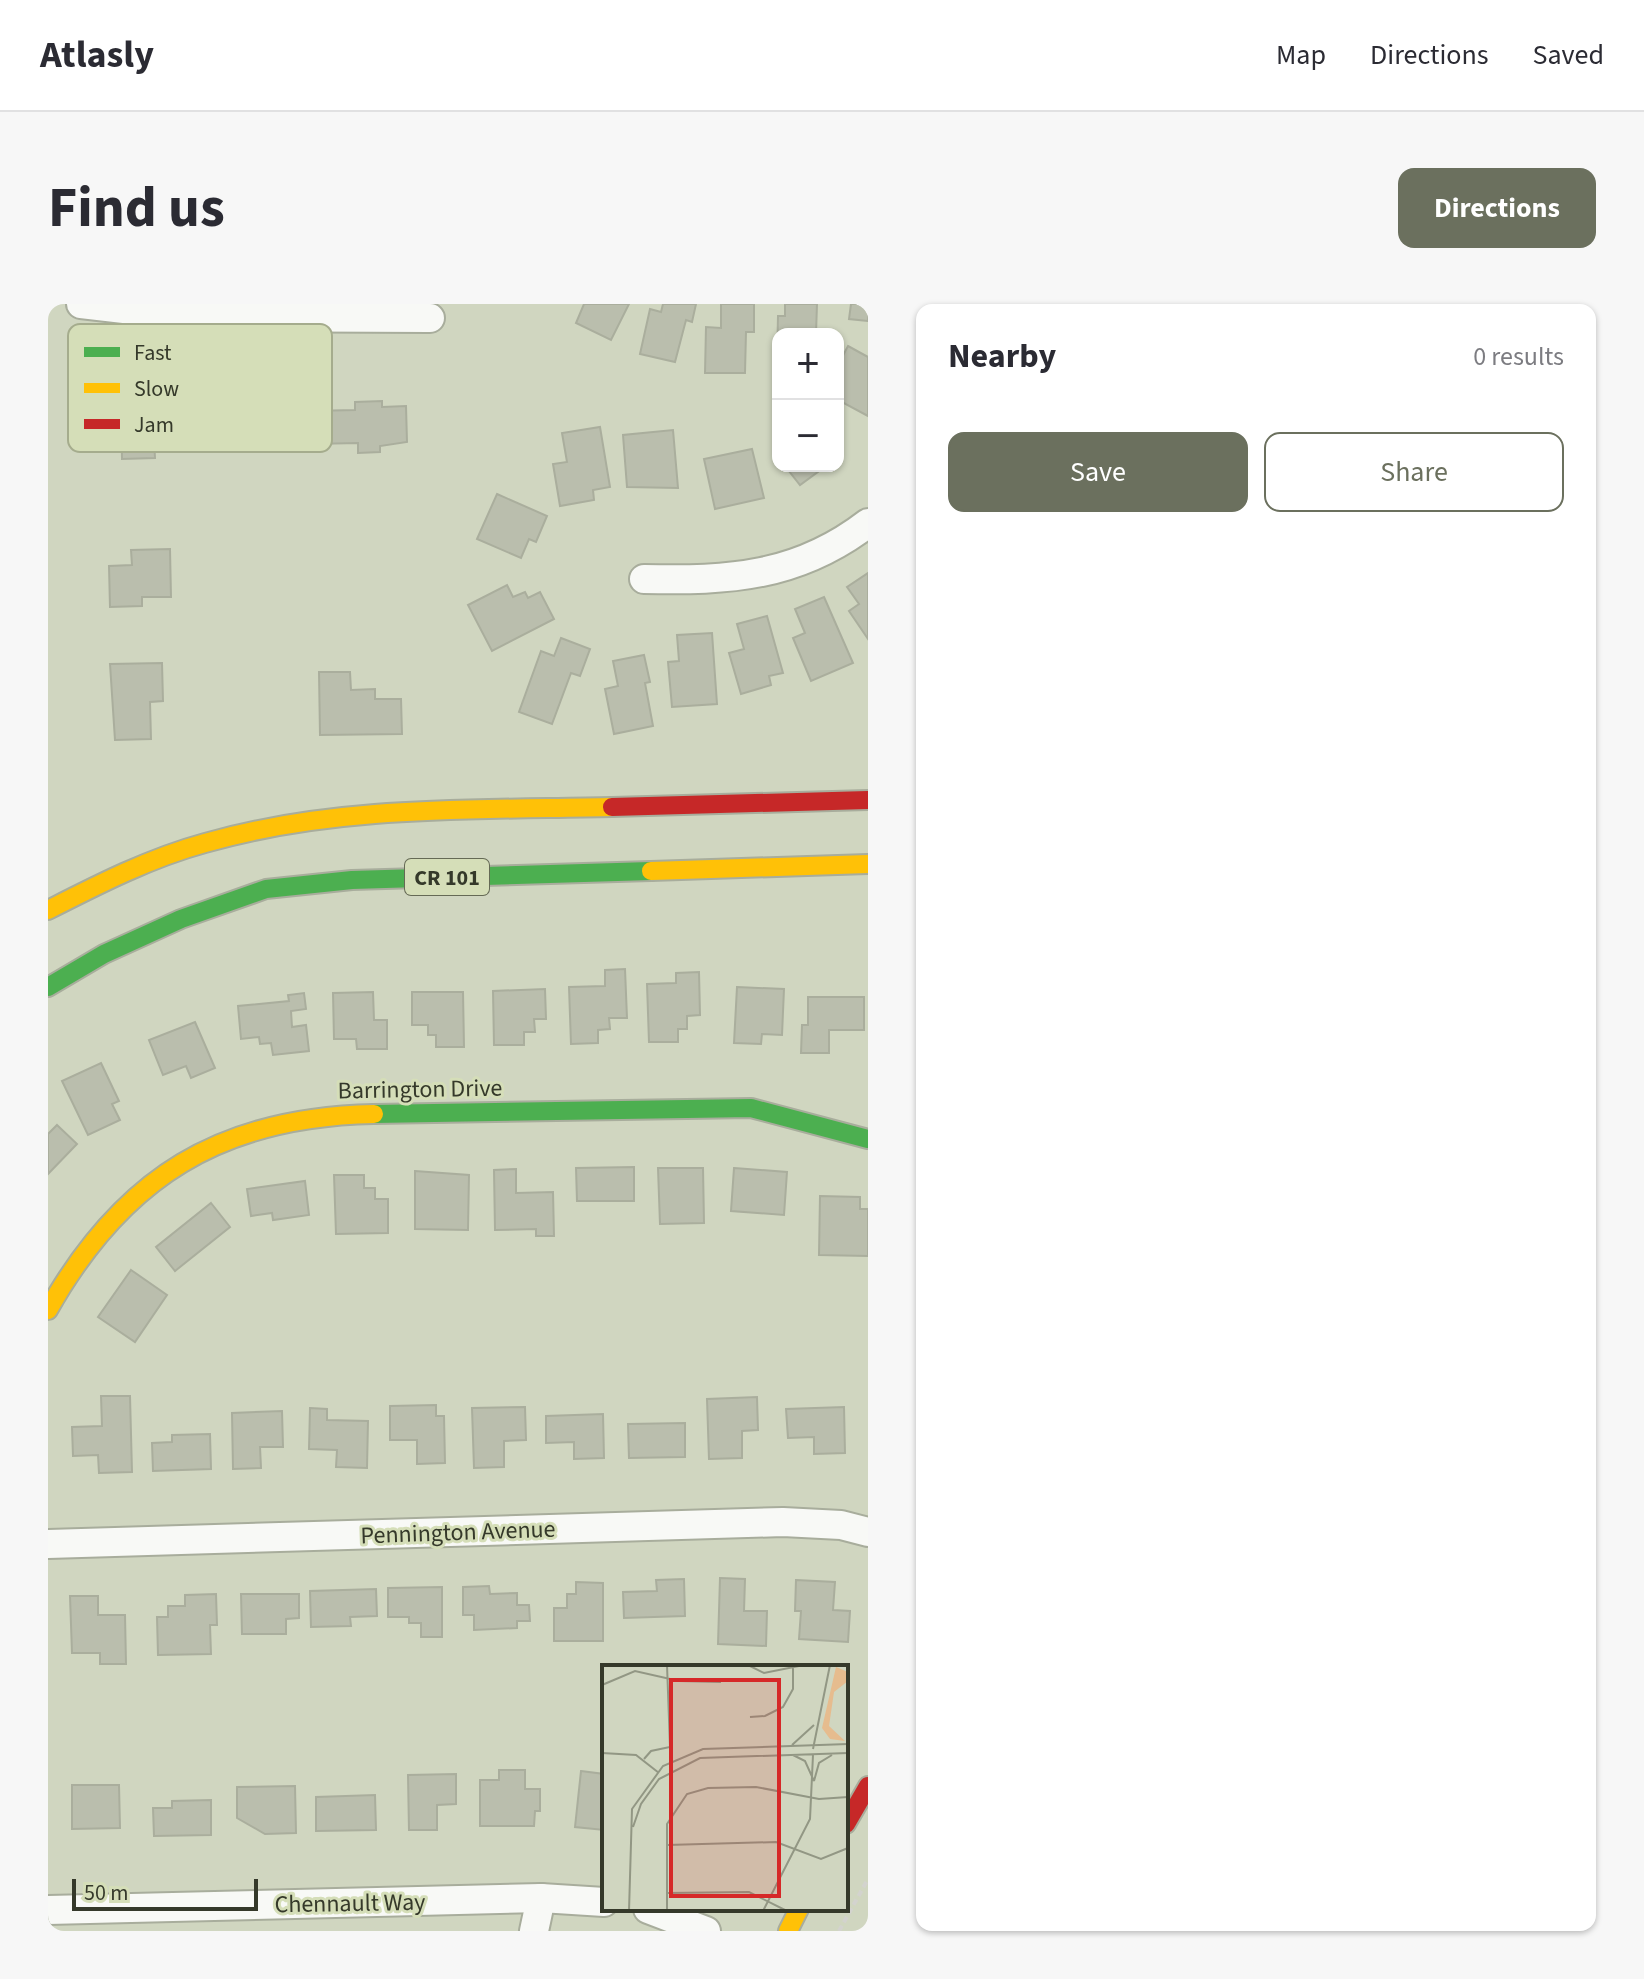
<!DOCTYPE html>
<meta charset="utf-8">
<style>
body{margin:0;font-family:"Source Sans 3",sans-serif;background:#f7f7f7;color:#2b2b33}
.controls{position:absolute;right:24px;top:24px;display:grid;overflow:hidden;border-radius:16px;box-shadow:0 2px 6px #0004}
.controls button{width:72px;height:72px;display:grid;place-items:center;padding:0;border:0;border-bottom:2px solid #e1e1e2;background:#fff;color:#2b2b33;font:40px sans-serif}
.scale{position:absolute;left:24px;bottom:20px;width:186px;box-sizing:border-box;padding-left:8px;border:4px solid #35392a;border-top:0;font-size:22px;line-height:28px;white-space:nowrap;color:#35392a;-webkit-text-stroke:6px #d5deb8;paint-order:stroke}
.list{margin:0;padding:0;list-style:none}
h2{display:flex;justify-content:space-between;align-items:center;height:104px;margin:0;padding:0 32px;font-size:34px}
h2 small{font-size:26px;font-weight:400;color:#7c7c81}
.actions{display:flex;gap:16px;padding:24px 32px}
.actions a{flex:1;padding:18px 0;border:2px solid #6b705e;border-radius:16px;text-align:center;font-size:28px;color:#6b705e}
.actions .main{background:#6b705e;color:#fff}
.map{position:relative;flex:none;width:820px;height:1627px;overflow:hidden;border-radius:16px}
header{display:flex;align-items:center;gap:48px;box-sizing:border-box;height:112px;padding:0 40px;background:#fff;border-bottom:2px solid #e1e1e2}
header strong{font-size:38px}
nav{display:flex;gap:44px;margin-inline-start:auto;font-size:28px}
.intro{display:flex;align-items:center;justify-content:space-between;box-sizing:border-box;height:192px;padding:0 48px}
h1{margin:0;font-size:56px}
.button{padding:20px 36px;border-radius:16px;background:#6b705e;color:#fff;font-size:28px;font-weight:700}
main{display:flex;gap:48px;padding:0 48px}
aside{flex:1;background:#fff;border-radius:16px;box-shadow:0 2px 6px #0004}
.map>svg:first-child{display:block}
</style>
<header>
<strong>Atlasly</strong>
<nav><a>Map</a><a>Directions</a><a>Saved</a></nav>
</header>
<div class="intro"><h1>Find us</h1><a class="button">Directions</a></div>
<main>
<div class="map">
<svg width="820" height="1627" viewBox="0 0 820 1627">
<rect width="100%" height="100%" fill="#d0d6c0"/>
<!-- building -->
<g fill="#babead" stroke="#aaae9d" stroke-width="2">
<polygon points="536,0 581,0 563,36 528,19"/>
<polygon points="615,0 648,0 644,18 638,16 627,58 592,50 602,5 613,8"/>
<polygon points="673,0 706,0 706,28 698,28 697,69 657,69 658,23 673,24"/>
<polygon points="737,0 769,0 768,30 730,30 729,56 730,12 737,12"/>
<polygon points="803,0 820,0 820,17 801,15"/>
<polygon points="800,42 820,53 820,112 790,96 790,61"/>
<polygon points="154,95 155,146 120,147 120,133 106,134 107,154 74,155 73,97"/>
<polygon points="334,97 334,103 358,102 359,138 332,142 332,148 310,149 310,139 264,140 263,107 307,106 307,98"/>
<polygon points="552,123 562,183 545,186 546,196 512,202 505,160 519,158 514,129"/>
<polygon points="625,126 630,184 579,183 575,131"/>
<polygon points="704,145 716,194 667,205 656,155"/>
<polygon points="737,162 778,162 752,181"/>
<polygon points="449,190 499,212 488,238 481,235 473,254 429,235"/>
<polygon points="122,245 123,293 94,293 94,302 62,303 61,262 84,261 83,246"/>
<polygon points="820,269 820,335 801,307 811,300 799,283"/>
<polygon points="459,281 465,293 477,288 480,294 492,288 506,315 444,347 420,301"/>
<polygon points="776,293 805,359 763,377 745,334 757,329 747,305"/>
<polygon points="719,312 735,369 721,372 723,381 693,390 681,349 696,345 689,320"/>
<polygon points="664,329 669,400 624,403 620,358 631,357 629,331"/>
<polygon points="513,334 542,345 532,372 523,369 504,420 471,408 493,347 506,352"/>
<polygon points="596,351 602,378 597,379 605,422 566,430 557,385 570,382 565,357"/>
<polygon points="114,359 115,397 102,398 103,435 67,436 62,360"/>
<polygon points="271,368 302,368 303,386 327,385 327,395 353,395 354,430 272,431"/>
<polygon points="577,665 579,714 561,714 562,725 550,726 550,739 523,740 521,683 557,682 557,666"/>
<polygon points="651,668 652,711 639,712 639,725 630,725 630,738 601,738 599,680 628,679 628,669"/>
<polygon points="689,683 736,685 734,731 714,730 713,740 686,739"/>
<polygon points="497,685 498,715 486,715 487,728 476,728 476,741 446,741 445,687"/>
<polygon points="325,688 326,716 339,716 339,745 309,745 308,735 286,735 285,689"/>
<polygon points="364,688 415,688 416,743 388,743 388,731 380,731 380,721 364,721"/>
<polygon points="256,689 258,705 243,707 244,723 258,721 261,747 225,751 223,739 212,740 211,733 193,735 190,702 241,697 240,691"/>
<polygon points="760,693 816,693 816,726 781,726 781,749 753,749 754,721 760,721"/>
<polygon points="147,718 167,764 143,774 138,762 115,771 101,736"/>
<polygon points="53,759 71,797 64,800 72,816 40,831 14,777"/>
<polygon points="9,821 29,840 0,870 0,830"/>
<polygon points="586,863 586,897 529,897 528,864"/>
<polygon points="610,864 655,864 656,919 612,920"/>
<polygon points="686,864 739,868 736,911 683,907"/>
<polygon points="468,865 468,889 505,888 506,932 488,932 488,925 447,926 446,866"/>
<polygon points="367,867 421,871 420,926 367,925"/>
<polygon points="286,871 316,871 316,884 327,884 327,895 340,895 340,929 288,930"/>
<polygon points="257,877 261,911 225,916 224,909 203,912 199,885"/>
<polygon points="772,892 812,893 812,905 820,905 820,952 771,951"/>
<polygon points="163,899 182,923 127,967 108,943"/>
<polygon points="83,966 119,991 87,1038 50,1013"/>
<polygon points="53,1092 82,1092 84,1168 51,1169 50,1151 25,1152 24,1123 54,1122"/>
<polygon points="709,1093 710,1126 694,1127 694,1154 661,1155 659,1095"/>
<polygon points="388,1101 388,1112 396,1112 397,1159 369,1160 369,1136 342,1136 342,1102"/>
<polygon points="477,1103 478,1136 456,1137 456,1163 426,1164 424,1104"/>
<polygon points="796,1103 797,1149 766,1150 766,1133 740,1134 738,1105"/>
<polygon points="262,1104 279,1105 279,1116 320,1117 319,1164 288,1163 289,1146 261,1145"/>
<polygon points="234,1107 235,1143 212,1143 213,1164 185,1165 184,1109"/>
<polygon points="555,1110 556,1154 526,1155 526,1138 498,1139 498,1112"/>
<polygon points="637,1119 637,1153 581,1154 580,1120"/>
<polygon points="162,1130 163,1165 105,1167 104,1139 124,1138 124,1131"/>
<polygon points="672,1274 697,1275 696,1307 719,1307 718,1342 670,1340"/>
<polygon points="636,1275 637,1312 576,1314 575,1288 609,1287 608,1276"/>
<polygon points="748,1276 787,1278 785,1306 802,1307 800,1338 751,1335 753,1307 747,1307"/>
<polygon points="528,1278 555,1279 555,1337 506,1337 506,1304 519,1304 519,1290 528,1290"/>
<polygon points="441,1282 442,1290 469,1289 469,1301 481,1301 482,1317 469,1317 469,1324 426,1326 426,1311 415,1311 415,1283"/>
<polygon points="394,1283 394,1333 373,1333 373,1319 361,1319 361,1313 340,1313 340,1284"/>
<polygon points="328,1285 329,1312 302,1313 303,1322 263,1323 262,1287"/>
<polygon points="168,1290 169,1321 162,1321 163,1350 110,1351 109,1313 120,1313 120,1302 137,1302 137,1291"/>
<polygon points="193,1290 251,1290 251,1314 238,1315 238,1330 194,1330"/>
<polygon points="22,1292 50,1292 50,1311 77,1311 78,1360 52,1360 52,1349 24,1349"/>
<polygon points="451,1466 477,1466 477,1485 492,1485 492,1507 487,1507 486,1522 432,1522 432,1476 451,1476"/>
<polygon points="533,1467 556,1470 556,1526 527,1523"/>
<polygon points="408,1470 408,1500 389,1501 389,1526 361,1526 360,1471"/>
<polygon points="24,1481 71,1481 72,1524 24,1525"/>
<polygon points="247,1482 248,1529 217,1530 189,1514 189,1483"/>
<polygon points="327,1491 328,1526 268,1527 268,1493"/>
<polygon points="163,1496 163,1531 106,1532 105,1504 124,1504 124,1497"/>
</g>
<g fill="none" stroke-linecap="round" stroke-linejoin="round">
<defs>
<g id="street">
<polyline points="33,0 145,13 382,14"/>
<path d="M596 275C681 277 750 273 820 219"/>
<polyline points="0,1240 735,1218 793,1221 820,1228"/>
<polyline points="600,1605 658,1627"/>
<polyline points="0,1606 493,1594 556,1598"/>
<polyline points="486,1627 493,1594"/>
</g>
<g id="fast">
<polyline points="0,683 56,650 133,615 218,585 304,576 603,567"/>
<polyline points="326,810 703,804 820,835"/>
</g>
<g id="slow">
<polyline points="603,567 820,560"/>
<path d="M0 606C51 580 102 554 157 539 289 501 428 506 564 503"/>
<path d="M0 1006C75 873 173 813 326 810"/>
<polyline points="740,1627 751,1605"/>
</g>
<g id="jam">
<polyline points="564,503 820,496"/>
<polyline points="798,1520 820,1482"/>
</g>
</defs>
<!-- street casing -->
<use href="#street" stroke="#a8ad9c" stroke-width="32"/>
<!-- fast casing -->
<use href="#fast" stroke="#a8ad9c" stroke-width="22"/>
<!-- slow casing -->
<use href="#slow" stroke="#a8ad9c" stroke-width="22"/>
<!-- jam casing -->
<use href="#jam" stroke="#a8ad9c" stroke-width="22"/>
<!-- path -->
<polyline stroke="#d3d3ce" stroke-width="4" stroke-dasharray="6 4" stroke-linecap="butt" points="791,1627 820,1575"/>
<!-- street -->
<use href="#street" stroke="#f8f9f6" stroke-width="28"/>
<!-- fast -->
<use href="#fast" stroke="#4caf50" stroke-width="18"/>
<!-- slow -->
<use href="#slow" stroke="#ffc107" stroke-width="18"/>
<!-- jam -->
<use href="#jam" stroke="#c62828" stroke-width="18"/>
</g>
<g text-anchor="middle" stroke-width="6" stroke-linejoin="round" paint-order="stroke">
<!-- shield labels -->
<rect fill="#d5deb8" stroke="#656a55" stroke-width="2" x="357" y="555" width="84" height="36" rx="6"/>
<g font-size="22" font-weight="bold" fill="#35392a">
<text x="399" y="581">CR 101</text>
</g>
<!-- street labels -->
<g font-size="24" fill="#35392a" stroke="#d5deb8">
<text transform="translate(372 785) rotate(-1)" y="8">Barrington Drive</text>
<text transform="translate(410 1228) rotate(-2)" y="8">Pennington Avenue</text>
<text transform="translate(302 1599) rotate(-1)" y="8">Chennault Way</text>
</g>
</g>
<!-- overview -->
<g transform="translate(554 1361)">
<rect width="246" height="246" fill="#d0d6c0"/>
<path d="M234 2 246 7V16L232 27 227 61 243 76 228 74 220 63Z" fill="#e6bc8e"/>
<path fill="none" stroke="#929784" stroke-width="2" d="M146 0 162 8 202 0M0 20 33 6 77 16 119 17M148 52 163 51 181 42 191 24V3M190 80 212 60M211 84 228 0M0 88 34 90 57 108M191 90 203 96 212 116M42 94 49 86 68 82 65 0M212 116 217 98 230 90M31 162 39 139 57 114 98 93 246 88M65 180 174 177 219 194 246 183M65 228 147 227 185 246M27 246 30 144 61 101 101 84 246 79M65 246V159L85 129 106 123 154 122 217 134 246 132M161 246 208 154 211 90"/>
<path fill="#d62828" fill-opacity="0.15" stroke="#d62828" stroke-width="4" d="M69 15H177V231H69Z"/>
<rect width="246" height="246" fill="none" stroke="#35392a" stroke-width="4"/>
</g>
<!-- legend -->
<rect x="20" y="20" width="264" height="128" rx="12" fill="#d5deb8" stroke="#a5ac8d" stroke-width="2"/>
<rect x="36" y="43" width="36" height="10" fill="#4caf50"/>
<rect x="36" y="79" width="36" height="10" fill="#ffc107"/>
<rect x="36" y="115" width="36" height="10" fill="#c62828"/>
<g font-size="22" fill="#35392a">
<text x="86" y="56">Fast</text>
<text x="86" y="92">Slow</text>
<text x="86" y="128">Jam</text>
</g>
</svg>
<div class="controls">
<button>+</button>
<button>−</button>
</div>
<div class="scale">50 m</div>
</div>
<aside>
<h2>Nearby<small>0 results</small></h2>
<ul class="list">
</ul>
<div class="actions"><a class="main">Save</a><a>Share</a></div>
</aside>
</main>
